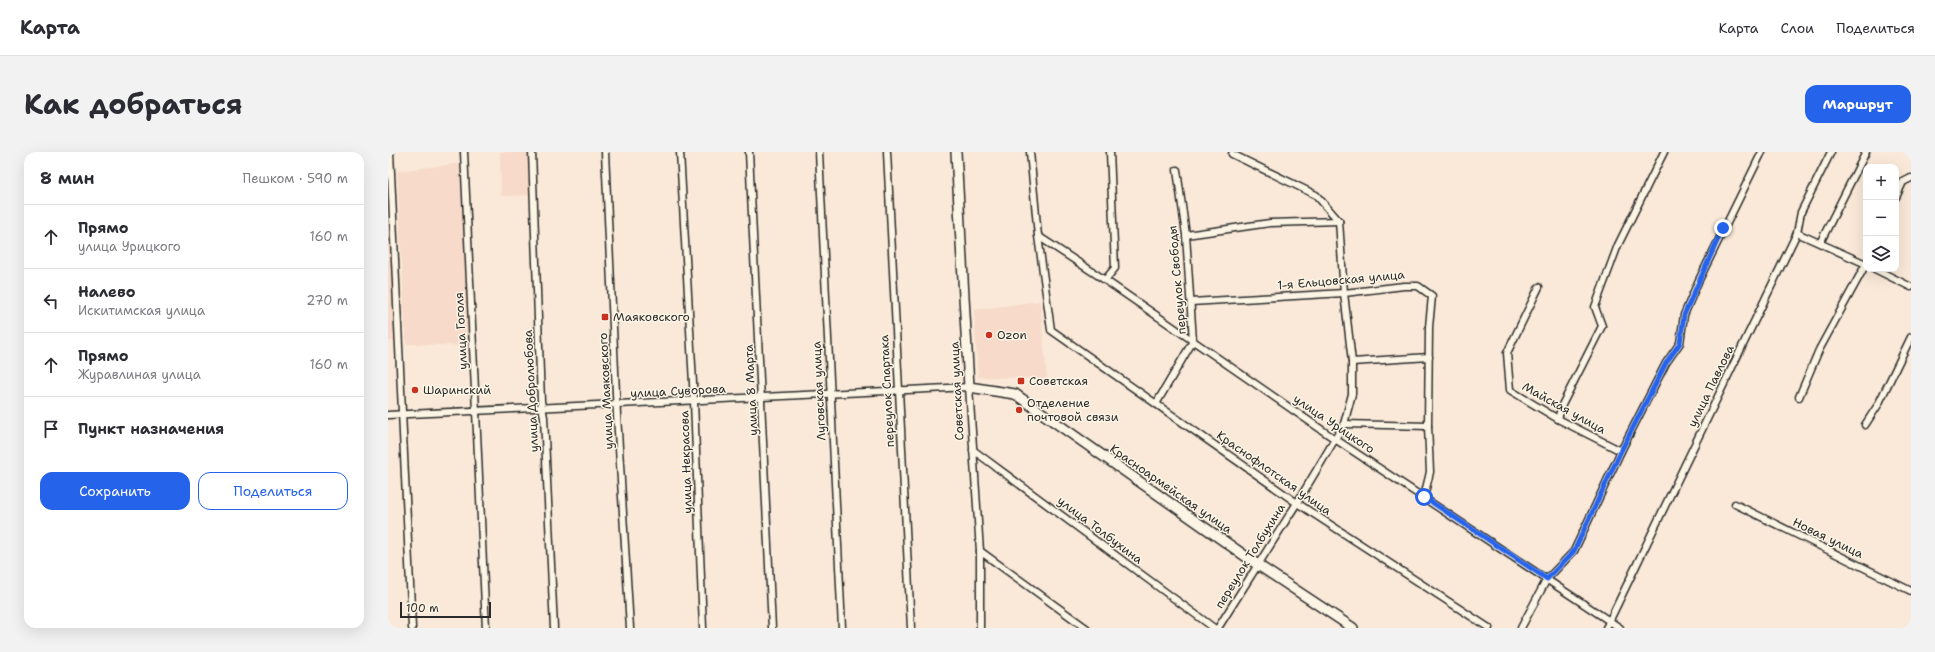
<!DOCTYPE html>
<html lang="ru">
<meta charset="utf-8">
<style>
body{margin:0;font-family:"Shantell Sans",sans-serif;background:#f2f2f3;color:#2b2b33}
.controls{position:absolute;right:12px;top:12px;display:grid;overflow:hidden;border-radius:8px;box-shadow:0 4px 16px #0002}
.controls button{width:36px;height:36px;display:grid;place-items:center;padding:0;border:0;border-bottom:1px solid #e1e1e2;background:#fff;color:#2b2b33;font:20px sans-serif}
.scale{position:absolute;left:12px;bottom:10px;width:91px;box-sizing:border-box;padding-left:4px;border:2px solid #2b2b2b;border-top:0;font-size:11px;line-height:14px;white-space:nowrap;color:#2b2b2b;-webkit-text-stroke:3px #fcf5e5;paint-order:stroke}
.stop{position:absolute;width:12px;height:12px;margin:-9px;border:3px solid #2563eb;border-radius:50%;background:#fff}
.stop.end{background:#2563eb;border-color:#fff;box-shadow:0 1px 4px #0008}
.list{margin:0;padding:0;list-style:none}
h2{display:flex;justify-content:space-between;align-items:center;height:52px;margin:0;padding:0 16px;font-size:17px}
h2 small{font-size:13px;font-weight:400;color:#7c7c81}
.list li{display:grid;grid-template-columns:26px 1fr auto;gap:12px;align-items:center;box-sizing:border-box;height:64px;padding:0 16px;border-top:1px solid #e1e1e2}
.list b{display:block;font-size:15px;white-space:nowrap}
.list p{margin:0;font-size:13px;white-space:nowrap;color:#7c7c81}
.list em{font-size:13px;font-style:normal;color:#7c7c81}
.actions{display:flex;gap:8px;padding:12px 16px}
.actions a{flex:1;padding:9px 0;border:1px solid #2563eb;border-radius:12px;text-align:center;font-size:14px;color:#2563eb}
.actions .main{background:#2563eb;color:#fff}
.icon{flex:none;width:22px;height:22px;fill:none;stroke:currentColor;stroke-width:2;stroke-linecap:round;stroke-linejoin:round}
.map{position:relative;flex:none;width:1523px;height:476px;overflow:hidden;border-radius:12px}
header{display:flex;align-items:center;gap:24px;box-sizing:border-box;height:56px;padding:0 20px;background:#fff;border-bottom:1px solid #e1e1e2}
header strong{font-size:19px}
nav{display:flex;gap:22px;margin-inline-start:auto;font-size:14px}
.intro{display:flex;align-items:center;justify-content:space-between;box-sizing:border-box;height:96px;padding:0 24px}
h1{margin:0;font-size:28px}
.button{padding:10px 18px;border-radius:12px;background:#2563eb;color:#fff;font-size:14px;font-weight:700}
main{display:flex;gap:24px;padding:0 24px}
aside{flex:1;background:#fff;border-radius:12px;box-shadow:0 4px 16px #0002}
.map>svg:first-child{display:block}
</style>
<header>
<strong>Карта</strong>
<nav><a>Карта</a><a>Слои</a><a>Поделиться</a></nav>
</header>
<div class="intro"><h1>Как добраться</h1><a class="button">Маршрут</a></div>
<main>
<aside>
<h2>8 мин<small>Пешком · 590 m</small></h2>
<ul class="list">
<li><svg class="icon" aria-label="ahead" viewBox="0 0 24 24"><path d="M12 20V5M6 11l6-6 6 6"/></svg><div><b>Прямо</b><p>улица Урицкого</p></div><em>160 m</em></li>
<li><svg class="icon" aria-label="left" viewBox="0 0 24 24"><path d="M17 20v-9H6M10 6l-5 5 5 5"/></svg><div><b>Налево</b><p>Искитимская улица</p></div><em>270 m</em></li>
<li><svg class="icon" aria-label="ahead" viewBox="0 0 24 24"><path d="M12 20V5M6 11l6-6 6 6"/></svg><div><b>Прямо</b><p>Журавлиная улица</p></div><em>160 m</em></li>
<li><svg class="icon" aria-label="arrive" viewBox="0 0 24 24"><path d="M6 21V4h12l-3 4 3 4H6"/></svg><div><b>Пункт назначения</b></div></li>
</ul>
<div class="actions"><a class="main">Сохранить</a><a>Поделиться</a></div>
</aside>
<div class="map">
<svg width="1523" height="476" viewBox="0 0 1523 476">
<rect width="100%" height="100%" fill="#fae9d8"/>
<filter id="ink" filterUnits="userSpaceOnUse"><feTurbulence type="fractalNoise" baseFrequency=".025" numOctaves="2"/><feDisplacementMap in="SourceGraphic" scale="8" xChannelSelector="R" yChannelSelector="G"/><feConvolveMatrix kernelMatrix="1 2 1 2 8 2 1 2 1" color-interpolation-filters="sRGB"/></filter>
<g filter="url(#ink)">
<!-- built -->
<g fill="#f7dac9">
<polygon points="112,0 142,0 144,43 113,44"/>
<polygon points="75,11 85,194 18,192 9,19"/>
<polygon points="0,61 8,189 0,189"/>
<polygon points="652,149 659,227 590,225 586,158"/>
</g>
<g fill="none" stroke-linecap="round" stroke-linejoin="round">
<defs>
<g id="street">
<polyline points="2,0 24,476"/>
<polyline points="76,0 98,476"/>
<polyline points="144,0 153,249 156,265 166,476"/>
<polyline points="217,0 229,263 242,476"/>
<polyline points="292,0 306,249 315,476"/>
<polyline points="361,0 384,476"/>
<polyline points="431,0 454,476"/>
<polyline points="499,0 523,476"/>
<polyline points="642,0 650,84 663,178 909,351 1101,476"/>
<polyline points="844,2 928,43 951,69"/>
<polyline points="1508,45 1515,30 1523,26"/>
<polyline points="1409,81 1478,112"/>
<polyline points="798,83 882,71 951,69"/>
<polyline points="650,84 717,128 947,287 1232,476"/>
<polyline points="1432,91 1478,0"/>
<polyline points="1487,117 1523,135"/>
<polyline points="717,128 727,116 722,0"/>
<polyline points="1151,135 1119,201 1122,238 1170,267 1233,299"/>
<polyline points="803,150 956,141 1016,134 1030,134 1044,144 1041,175 1040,274 1042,320 1036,345"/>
<polyline points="964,210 1041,205"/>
<polyline points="1411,245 1431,198 1478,112"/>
<polyline points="768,252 805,189 798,83 789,18"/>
<polyline points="0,263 581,235 592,399 592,476"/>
<polyline points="1170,267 1174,253 1214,174 1207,155 1230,93 1276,0"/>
<polyline points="956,272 1040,274"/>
<polyline points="1477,273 1490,253 1523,185"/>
<polyline points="585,298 826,476"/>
<polyline points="1347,352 1523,439"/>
<polyline points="592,399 698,476"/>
<polyline points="830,476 909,351 956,272 964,242 964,210 956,141 951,69"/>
<polyline points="1133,476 1159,427 1186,399 1233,299 1278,211 1292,191 1296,163 1310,130 1374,0"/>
<polyline points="1218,476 1409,81 1413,60 1443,0"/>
</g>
<polyline id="secondary" points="568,0 581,235 627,242 870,413 965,476"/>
</defs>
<!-- street casing -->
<use href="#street" stroke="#2b2b2b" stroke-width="9"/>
<!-- secondary casing -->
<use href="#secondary" stroke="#2b2b2b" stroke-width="12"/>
<!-- street -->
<use href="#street" stroke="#fcf5e5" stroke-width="6"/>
<!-- secondary -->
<use href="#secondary" stroke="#fcf5e5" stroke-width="9"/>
</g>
</g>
<g fill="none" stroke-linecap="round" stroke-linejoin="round" filter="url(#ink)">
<!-- route -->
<polyline stroke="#2563eb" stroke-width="5" points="1036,345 1159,427 1186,399 1233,299 1278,211 1292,191 1296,163 1335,76"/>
</g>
<!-- markers -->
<g fill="#c8321e" stroke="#fcf5e5" stroke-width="1.5">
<rect x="213" y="161" width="8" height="8" rx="2"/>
<circle cx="601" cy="183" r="4"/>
<rect x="629" y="225" width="8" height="8" rx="2"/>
<circle cx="27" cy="238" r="4"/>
<circle cx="631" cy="258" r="4"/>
</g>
<g text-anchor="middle" stroke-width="3" stroke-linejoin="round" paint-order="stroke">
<!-- street labels -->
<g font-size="12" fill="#2b2b2b" stroke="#fcf5e5">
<text transform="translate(789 128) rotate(-95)" y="4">переулок Свободы</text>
<text transform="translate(953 128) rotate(-5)" y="4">1-я Ельцовская улица</text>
<text transform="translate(73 179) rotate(-93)" y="4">улица Гоголя</text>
<text transform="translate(1323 234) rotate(-64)" y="4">улица Павлова</text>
<text transform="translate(363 238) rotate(-93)" y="4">улица 8 Марта</text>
<text transform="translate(143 239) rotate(-93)" y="4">улица Добролюбова</text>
<text transform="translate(218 239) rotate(-93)" y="4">улица Маяковского</text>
<text transform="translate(290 239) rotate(-3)" y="4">улица Суворова</text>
<text transform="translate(431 239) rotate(-93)" y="4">Луговская улица</text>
<text transform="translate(499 239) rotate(-93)" y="4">переулок Спартака</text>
<text transform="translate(569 239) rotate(-93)" y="4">Советская улица</text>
<text transform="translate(1176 256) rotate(29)" y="4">Майская улица</text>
<text transform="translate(946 272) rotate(34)" y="4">улица Урицкого</text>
<text transform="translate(298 310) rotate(-92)" y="4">улица Некрасова</text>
<text transform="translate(886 321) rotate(35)" y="4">Краснофлотская улица</text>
<text transform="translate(783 337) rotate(35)" y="4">Красноармейская улица</text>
<text transform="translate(712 378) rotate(37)" y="4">улица Толбухина</text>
<text transform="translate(1440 386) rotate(26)" y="4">Новая улица</text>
<text transform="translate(862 404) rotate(-58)" y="4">переулок Толбухина</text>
</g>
<!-- poi labels -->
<g font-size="12" fill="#2b2b2b" stroke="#fcf5e5" text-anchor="start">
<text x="225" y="169">Маяковского</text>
<text x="609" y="187">Ozon</text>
<text x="641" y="233">Советская</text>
<text x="35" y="242">Шаринский</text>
<text x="639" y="255">Отделение<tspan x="639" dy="14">почтовой связи</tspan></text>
</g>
</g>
</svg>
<div class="controls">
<button>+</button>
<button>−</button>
<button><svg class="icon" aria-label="layers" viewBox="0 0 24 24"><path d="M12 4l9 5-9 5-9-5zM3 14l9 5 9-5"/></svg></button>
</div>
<div class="scale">100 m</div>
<div class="stop" style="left:1036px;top:345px"></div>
<div class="stop end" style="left:1335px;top:76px"></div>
</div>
</main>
